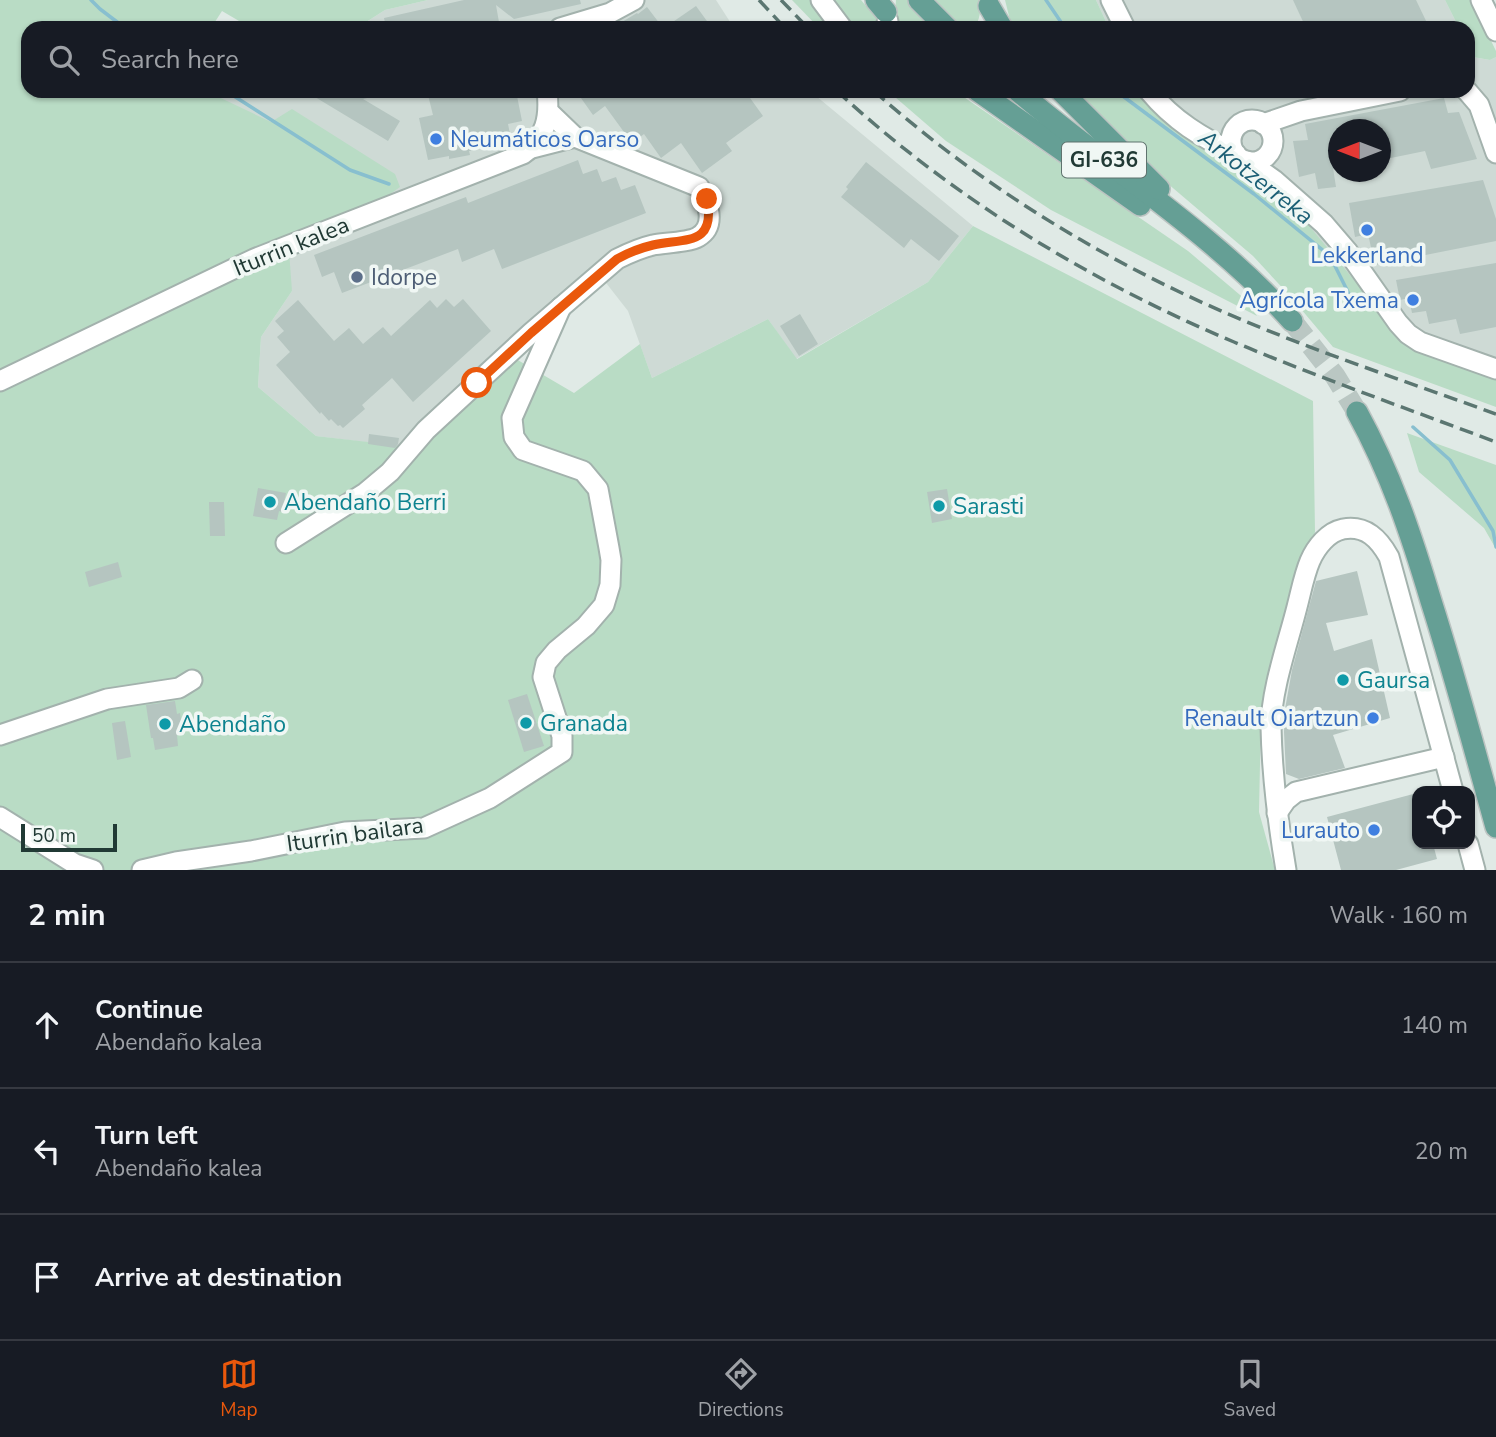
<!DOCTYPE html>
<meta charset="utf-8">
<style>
body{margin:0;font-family:"Nunito Sans",sans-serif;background:#242831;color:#f1f3f6}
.controls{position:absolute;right:21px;bottom:21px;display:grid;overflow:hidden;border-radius:14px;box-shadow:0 2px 5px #0004}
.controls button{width:63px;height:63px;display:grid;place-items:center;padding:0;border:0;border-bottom:2px solid #363941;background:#171b24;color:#f1f3f6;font:35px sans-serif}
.compass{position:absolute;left:1328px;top:119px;width:63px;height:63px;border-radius:50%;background:#171b24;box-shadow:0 2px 5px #0004;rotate:270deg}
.scale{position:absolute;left:21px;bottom:18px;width:96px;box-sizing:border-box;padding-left:7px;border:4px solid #213a35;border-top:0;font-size:19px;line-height:24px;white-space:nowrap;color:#213a35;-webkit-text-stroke:5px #f0f7f4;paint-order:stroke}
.stop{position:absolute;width:21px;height:21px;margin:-16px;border:5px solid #ea580c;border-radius:50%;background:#fff}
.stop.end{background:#ea580c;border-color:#fff;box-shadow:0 2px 7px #0008}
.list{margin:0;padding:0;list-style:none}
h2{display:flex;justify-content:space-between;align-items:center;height:91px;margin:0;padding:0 28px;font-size:30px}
h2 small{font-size:23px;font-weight:400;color:#9ea1a6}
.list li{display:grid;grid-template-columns:46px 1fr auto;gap:21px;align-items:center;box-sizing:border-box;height:126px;padding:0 28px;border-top:2px solid #363941}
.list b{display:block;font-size:26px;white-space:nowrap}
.list p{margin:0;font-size:23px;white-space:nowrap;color:#9ea1a6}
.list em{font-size:23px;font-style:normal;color:#9ea1a6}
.icon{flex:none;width:38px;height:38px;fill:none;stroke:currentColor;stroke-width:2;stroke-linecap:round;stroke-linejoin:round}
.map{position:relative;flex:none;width:1496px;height:870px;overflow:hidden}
.search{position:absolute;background:#171b24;box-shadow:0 2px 5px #0004;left:21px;right:21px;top:21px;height:77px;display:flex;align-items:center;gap:18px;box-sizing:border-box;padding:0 24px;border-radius:21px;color:#9ea1a6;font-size:26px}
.sheet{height:469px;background:#171b24}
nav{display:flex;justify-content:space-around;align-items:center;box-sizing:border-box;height:98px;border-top:2px solid #363941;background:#171b24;font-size:19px;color:#9ea1a6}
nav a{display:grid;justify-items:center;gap:4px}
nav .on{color:#ea580c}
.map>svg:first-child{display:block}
</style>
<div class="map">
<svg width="1496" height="870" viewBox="0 0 1496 870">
<rect width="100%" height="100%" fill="#e0eae6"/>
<!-- built -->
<g fill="#cedad5" fill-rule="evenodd">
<polygon points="428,0 716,0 734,28 360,28 360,26 385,10"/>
<polygon points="1096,0 1445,0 1459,28 1109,28"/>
<path d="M1468 46 1473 57 1490 60 1496 57V368L1408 345 1166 116 1147 91H1468ZM1338 130H1380V172H1338Z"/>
<polygon points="206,91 810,91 973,226 928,282 796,359 768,319 652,378 628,311 603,279 420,449 316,436 258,387 261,337 292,291"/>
</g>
<!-- green -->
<g fill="#b9dcc5">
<polygon points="0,0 428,0 385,10 360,26 360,28 251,28 222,11 211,28 28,28 28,91 206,91 271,122 292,109 395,174 400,187 379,202 288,237 292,291 261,337 258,387 316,436 420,448 516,359 574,393 640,344 652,378 768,319 797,359 928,282 973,226 1313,401 1315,532 1261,717 1259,812 1275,870 0,870"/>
<polygon points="792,0 861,0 884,28 819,28"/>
<path d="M896 0H980C981 10 980 20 974 28H901C896 19 895 10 896 0Z"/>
<polygon points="1005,0 1096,0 1109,28 1016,28 1010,20"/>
<polygon points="1445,0 1471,0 1496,51 1496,57 1490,60 1473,57 1468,46 1468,28 1459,28"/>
<polygon points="888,91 955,91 1188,251 1246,300 1257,316 1051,210 946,141"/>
<polygon points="1070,91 1147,91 1166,116 1286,198 1408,345 1496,368 1496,407 1333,347 1290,296 1253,256 1147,166"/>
<polygon points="1407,433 1496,465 1496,549 1484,528 1419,472"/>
</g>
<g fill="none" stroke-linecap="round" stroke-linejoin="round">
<!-- stream -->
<g stroke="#88bfcf" stroke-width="3.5">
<polyline points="91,0 100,9 125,28"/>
<polyline points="1046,0 1065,28"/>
<polyline points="226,91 350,170 389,184"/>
<polyline points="1116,91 1254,194 1330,256 1355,306"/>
<polyline points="1413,427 1450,460 1493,531 1496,547"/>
</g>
</g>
<!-- building -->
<g fill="#b5c5c0">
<polygon points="464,0 580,0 581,4 514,19 496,5 500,28 386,28 384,18"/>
<polygon points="1293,0 1416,0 1428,25 1421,28 1306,28"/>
<polygon points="696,6 712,28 664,28"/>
<polygon points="647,7 663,28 612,28 637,13 638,14"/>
<polygon points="305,91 379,91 380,95 363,99 400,121 388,141"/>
<polygon points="427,91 516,91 522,121 508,124 511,139 490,143 491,147 469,151 470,155 449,159 449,156 428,160 419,118 433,115"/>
<polygon points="576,91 745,91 763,116 726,143 732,151 702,173 681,143 661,158 644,134 632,143 605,106 593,115"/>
<polygon points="1444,98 1448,113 1459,112 1477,159 1431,169 1425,151 1381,160 1381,130 1339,130 1339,167 1333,168 1336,187 1318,189 1315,173 1299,177 1293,141 1308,140 1305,124"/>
<polygon points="578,160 583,174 597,169 602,182 616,177 621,190 635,185 646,213 502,269 494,249 462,262 458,249 342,293 334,272 322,277 314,255 466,197 468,203"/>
<polygon points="866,162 959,236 939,261 911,239 904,248 841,197 848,189 846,187"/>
<polygon points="1483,180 1496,219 1496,241 1375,265 1368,234 1355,237 1349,203"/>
<polygon points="1496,263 1496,327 1460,334 1456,319 1429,324 1426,311 1412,313 1409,298 1400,300 1396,280"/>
<polygon points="446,299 454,307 463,299 491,331 413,402 392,378 362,405 365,409 343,428 340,425 338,426 331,419 329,421 321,412 320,414 276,365 290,352 277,337 284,331 275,321 298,300 334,341 349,328 363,344 383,327 391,336 430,300 437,308"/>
<polygon points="800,314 818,344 799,356 780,326"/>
<polygon points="369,434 399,438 398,444 395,448 368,444"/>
<polygon points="258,488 286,493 282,512 279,511 277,520 253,516"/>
<polygon points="947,489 952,519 932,523 927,492"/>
<polygon points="209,502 224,502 225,536 210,536"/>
<polygon points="118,562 122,577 89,587 85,572"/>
<polygon points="1357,571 1368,615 1326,623 1334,651 1372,639 1390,718 1333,735 1345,768 1299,779 1286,774 1284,732 1285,709 1292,670 1316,581"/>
<polygon points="527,694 544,746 524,752 508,700"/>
<polygon points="175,701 177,714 180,713 183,734 177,735 178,746 155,750 153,738 151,738 146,705"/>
<polygon points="125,721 131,757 117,760 112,723"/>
<polygon points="1417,793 1417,844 1433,844 1437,859 1396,870 1341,870 1327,817"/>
</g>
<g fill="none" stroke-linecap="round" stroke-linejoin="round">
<!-- major-tunnel -->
<polyline stroke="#bac7c3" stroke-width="21" stroke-dasharray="21 10" stroke-linecap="butt" points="1292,321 1335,376 1357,412"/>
<defs>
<g id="minor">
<polyline points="821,0 842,28"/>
<polyline points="1111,0 1125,28"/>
<polyline points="1481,0 1496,31"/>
<polyline points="560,28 610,13 634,0"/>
<polyline points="885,28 888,21"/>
<path d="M1149 91C1174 121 1201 137 1236 154"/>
<polyline points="1467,91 1479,105 1496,153"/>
<circle cx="1252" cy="141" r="21"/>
<polyline points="1263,124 1301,111 1400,91"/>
<polyline points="532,148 575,137"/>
<polyline points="1247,161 1274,180 1324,224 1348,252 1398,323 1408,334 1420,342 1496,369"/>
<path d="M0 381 254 259 523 154C546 138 550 117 547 91"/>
<path d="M286 543 365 493 390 472 426 430 531 333 617 259C629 253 640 248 653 245 664 243 690 242 698 237 717 226 708 202 699 187L575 137 549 112"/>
<polyline points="0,735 107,699 179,688 192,680"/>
<polyline points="1277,813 1286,800 1296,792 1444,757"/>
<polyline points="0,817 75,864 93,870"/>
<polyline points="1468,844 1475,870"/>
<polyline points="142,870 176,862 251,851 345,832 424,828 490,798 562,752 562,736 543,677 546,663 557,650 586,626 604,605 610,585 611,560 609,548 598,489 583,471 523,450 514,437 512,418 561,307"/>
<path d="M1286 870C1278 823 1272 775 1271 727 1271 690 1288 643 1297 607 1301 592 1304 575 1310 561 1316 547 1328 532 1343 529 1366 525 1379 539 1389 557L1453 791"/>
</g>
<g id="major">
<polyline points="876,0 886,12"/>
<polyline points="919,0 947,28"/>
<polyline points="989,6 1002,28"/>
<polyline points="978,91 1140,205"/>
<path d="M1018 91C1108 168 1212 232 1292 321"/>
<polyline points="1061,91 1159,189"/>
<path d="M1357 412C1391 474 1411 534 1431 601 1455 676 1475 752 1496 827"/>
</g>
</defs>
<!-- minor casing -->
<use href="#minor" stroke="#a3b2ad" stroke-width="23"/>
<!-- major casing -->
<use href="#major" stroke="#bcc4c2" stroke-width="24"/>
<!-- minor -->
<use href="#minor" stroke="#fff" stroke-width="19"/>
<!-- major -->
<use href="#major" stroke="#659f95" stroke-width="21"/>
<!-- rail -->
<g stroke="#5b7671" stroke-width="3.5" stroke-dasharray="14 7" stroke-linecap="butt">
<polyline points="759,0 785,28"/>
<polyline points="781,0 808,28"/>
<path d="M837 91C953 198 1089 281 1234 342 1320 378 1408 409 1496 442"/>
<path d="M874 91C983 188 1112 266 1247 322 1329 356 1413 384 1496 414"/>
</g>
</g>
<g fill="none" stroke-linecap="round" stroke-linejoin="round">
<!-- route -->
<path stroke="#ea580c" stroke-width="9" d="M477 383 531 333 617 259C628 253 640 248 653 245 686 238 716 246 707 199"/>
</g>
<!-- markers -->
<g fill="#3f7fe0" stroke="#f0f7f4" stroke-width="2.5">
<circle cx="436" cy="139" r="7"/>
<circle cx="1367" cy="230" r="7"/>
<circle cx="1413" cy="300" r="7"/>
<circle cx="1373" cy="718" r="7"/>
<circle cx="1374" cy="830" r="7"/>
</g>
<circle fill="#5c6f8a" stroke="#f0f7f4" stroke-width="2.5" cx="357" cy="277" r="7"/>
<g fill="#0f9aa8" stroke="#f0f7f4" stroke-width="2.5">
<circle cx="270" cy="502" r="7"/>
<circle cx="939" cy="506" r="7"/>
<circle cx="1343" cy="680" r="7"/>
<circle cx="526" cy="723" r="7"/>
<circle cx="165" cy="724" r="7"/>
</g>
<g text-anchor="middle" stroke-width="7" stroke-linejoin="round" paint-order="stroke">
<!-- shield labels -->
<rect fill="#f0f7f4" stroke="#5f736e" stroke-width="2" x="1062" y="142.5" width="84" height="35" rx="5"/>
<g font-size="21" font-weight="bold" fill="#213a35">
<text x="1104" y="167">GI-636</text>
</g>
<!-- shop labels -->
<g font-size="23" fill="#366cbe" stroke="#f0f7f4" text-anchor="end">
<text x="450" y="147" text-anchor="start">Neumáticos Oarso</text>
<text x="1367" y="263" text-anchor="middle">Lekkerland</text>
<text x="1399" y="308">Agrícola Txema</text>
<text x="1359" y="726">Renault Oiartzun</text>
<text x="1360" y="838">Lurauto</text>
</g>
<!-- street labels -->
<g font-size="23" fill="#213a35" stroke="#f0f7f4">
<text transform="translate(291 246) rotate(-22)" y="8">Iturrin kalea</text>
<text transform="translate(355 834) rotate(-8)" y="8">Iturrin bailara</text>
</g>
<!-- service labels -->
<g font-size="23" fill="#4e5e75" stroke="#f0f7f4" text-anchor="start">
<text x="371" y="285">Idorpe</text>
</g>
<!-- culture labels -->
<g font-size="23" fill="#0d838f" stroke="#f0f7f4" text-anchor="start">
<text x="284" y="510">Abendaño Berri</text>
<text x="953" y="514">Sarasti</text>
<text x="1357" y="688">Gaursa</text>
<text x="540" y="731">Granada</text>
<text x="179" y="732">Abendaño</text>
</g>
<!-- water labels -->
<g font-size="24" font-style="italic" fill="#1c5f75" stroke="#f0f7f4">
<text transform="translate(1256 177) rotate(38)" y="8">Arkotzerreka</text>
</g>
</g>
</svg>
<div class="controls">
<button><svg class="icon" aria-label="locate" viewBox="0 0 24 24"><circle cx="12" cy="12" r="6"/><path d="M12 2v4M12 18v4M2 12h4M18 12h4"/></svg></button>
</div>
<svg class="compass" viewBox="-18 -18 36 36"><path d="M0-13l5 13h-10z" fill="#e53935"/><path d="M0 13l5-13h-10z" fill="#9ea1a6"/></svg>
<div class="scale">50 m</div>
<div class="stop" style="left:477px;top:383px"></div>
<div class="stop end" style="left:707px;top:199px"></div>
<div class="search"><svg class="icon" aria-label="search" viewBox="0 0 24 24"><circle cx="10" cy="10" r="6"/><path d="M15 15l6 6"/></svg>Search here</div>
</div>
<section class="sheet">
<h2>2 min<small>Walk · 160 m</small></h2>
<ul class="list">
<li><svg class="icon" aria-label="ahead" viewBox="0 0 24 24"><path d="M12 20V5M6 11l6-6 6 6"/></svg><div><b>Continue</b><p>Abendaño kalea</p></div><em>140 m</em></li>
<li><svg class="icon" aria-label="left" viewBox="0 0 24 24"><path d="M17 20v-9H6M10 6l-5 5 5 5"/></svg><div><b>Turn left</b><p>Abendaño kalea</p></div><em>20 m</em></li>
<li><svg class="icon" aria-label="arrive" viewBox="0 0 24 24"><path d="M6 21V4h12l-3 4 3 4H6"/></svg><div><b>Arrive at destination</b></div></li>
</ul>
</section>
<nav>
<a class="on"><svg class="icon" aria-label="map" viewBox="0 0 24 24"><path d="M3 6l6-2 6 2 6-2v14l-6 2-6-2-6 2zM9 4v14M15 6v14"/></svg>Map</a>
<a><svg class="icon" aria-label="directions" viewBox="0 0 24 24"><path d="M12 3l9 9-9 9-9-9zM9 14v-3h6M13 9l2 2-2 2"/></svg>Directions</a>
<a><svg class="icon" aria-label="saved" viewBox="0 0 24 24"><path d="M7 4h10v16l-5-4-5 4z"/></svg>Saved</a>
</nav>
